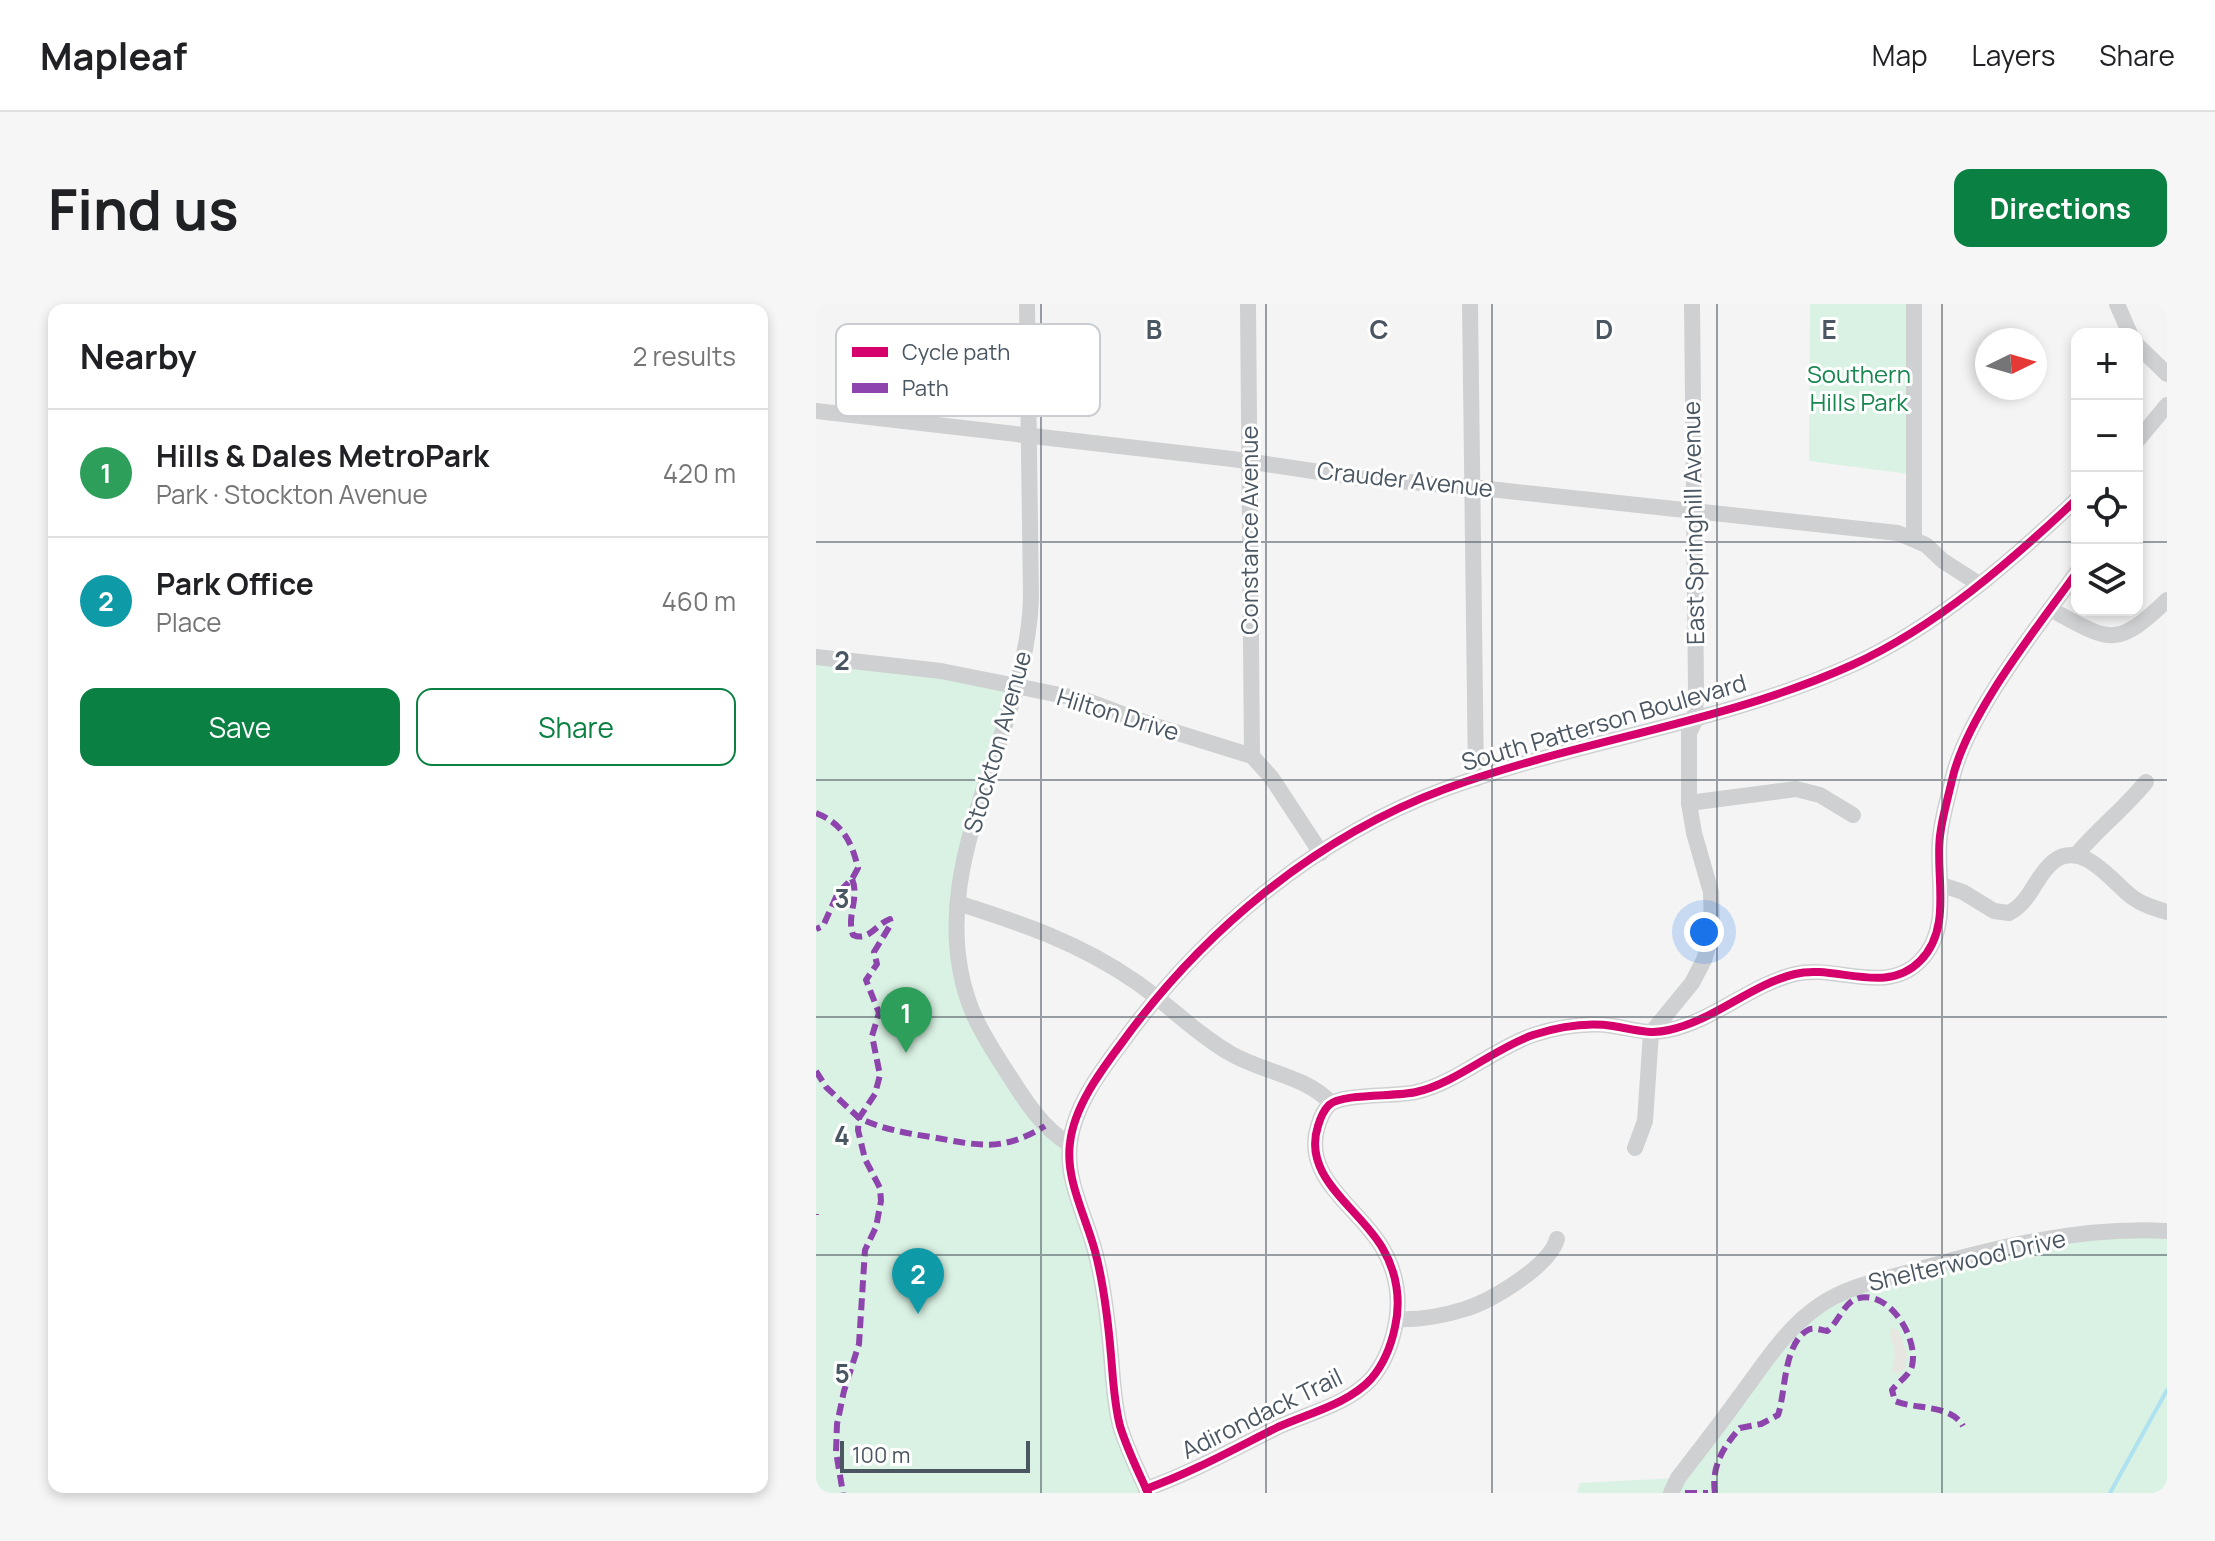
<!DOCTYPE html>
<meta charset="utf-8">
<style>
body{margin:0;font-family:Manrope,sans-serif;background:#f6f6f6;color:#202124}
.controls{position:absolute;right:24px;top:24px;display:grid;overflow:hidden;border-radius:16px;box-shadow:0 4px 12px #0003}
.controls button{width:72px;height:72px;display:grid;place-items:center;padding:0;border:0;border-bottom:2px solid #e0e0e0;background:#fff;color:#202124;font:40px sans-serif}
.compass{position:absolute;left:1159px;top:24px;width:72px;height:72px;border-radius:50%;background:#fff;box-shadow:0 4px 12px #0003;rotate:85deg}
.scale{position:absolute;left:24px;bottom:20px;width:190px;box-sizing:border-box;padding-left:8px;border:4px solid #4a5661;border-top:0;font-size:22px;line-height:28px;white-space:nowrap;color:#4a5661;-webkit-text-stroke:6px #fff;paint-order:stroke}
.you{position:absolute;left:888px;top:628px;width:28px;height:28px;margin:-20px;border:6px solid #fff;border-radius:50%;background:#1a73e8;box-shadow:0 0 0 12px #1a73e833}
.badge{display:grid;place-items:center;width:52px;height:52px;border-radius:50%;background:#0b8043;color:#fff;font-size:26px;font-weight:700}
.pin{position:absolute;translate:-50% -66px;filter:drop-shadow(0 2px 4px #0008)}
.pin::after{content:'';position:absolute;top:42px;width:28px;height:24px;background:inherit;clip-path:polygon(0 0,100% 0,50% 100%)}
.list{margin:0;padding:0;list-style:none}
h2{display:flex;justify-content:space-between;align-items:center;height:104px;margin:0;padding:0 32px;font-size:34px}
h2 small{font-size:26px;font-weight:400;color:#757577}
.list li{display:grid;grid-template-columns:52px 1fr auto;gap:24px;align-items:center;box-sizing:border-box;height:128px;padding:0 32px;border-top:2px solid #e0e0e0}
.list b{display:block;font-size:30px;white-space:nowrap}
.list p{margin:0;font-size:26px;white-space:nowrap;color:#757577}
.list em{font-size:26px;font-style:normal;color:#757577}
.actions{display:flex;gap:16px;padding:24px 32px}
.actions a{flex:1;padding:18px 0;border:2px solid #0b8043;border-radius:16px;text-align:center;font-size:28px;color:#0b8043}
.actions .main{background:#0b8043;color:#fff}
.icon{flex:none;width:44px;height:44px;fill:none;stroke:currentColor;stroke-width:2;stroke-linecap:round;stroke-linejoin:round}
.map{position:relative;flex:none;width:1351px;height:1189px;overflow:hidden;border-radius:16px}
header{display:flex;align-items:center;gap:48px;box-sizing:border-box;height:112px;padding:0 40px;background:#fff;border-bottom:2px solid #e0e0e0}
header strong{font-size:38px}
nav{display:flex;gap:44px;margin-inline-start:auto;font-size:28px}
.intro{display:flex;align-items:center;justify-content:space-between;box-sizing:border-box;height:192px;padding:0 48px}
h1{margin:0;font-size:56px}
.button{padding:20px 36px;border-radius:16px;background:#0b8043;color:#fff;font-size:28px;font-weight:700}
main{display:flex;gap:48px;padding:0 48px}
aside{flex:1;background:#fff;border-radius:16px;box-shadow:0 4px 12px #0003}
.map>svg:first-child{display:block}
</style>
<header>
<strong>Mapleaf</strong>
<nav><a>Map</a><a>Layers</a><a>Share</a></nav>
</header>
<div class="intro"><h1>Find us</h1><a class="button">Directions</a></div>
<main>
<aside>
<h2>Nearby<small>2 results</small></h2>
<ul class="list">
<li><span class="badge" style="background:#2e9e5b">1</span><div><b>Hills &amp; Dales MetroPark</b><p>Park · Stockton Avenue</p></div><em>420 m</em></li>
<li><span class="badge" style="background:#0f9aa8">2</span><div><b>Park Office</b><p>Place</p></div><em>460 m</em></li>
</ul>
<div class="actions"><a class="main">Save</a><a>Share</a></div>
</aside>
<div class="map">
<svg width="1351" height="1189" viewBox="0 0 1351 1189">
<rect width="100%" height="100%" fill="#f4f4f4"/>
<!-- green -->
<g fill="#d9f2e3">
<polygon points="994,0 1090,0 1093,170 993,157"/>
<polygon points="0,353 200,383 144,576 145,666 193,771 253,840 279,948 300,1101 332,1189 0,1189"/>
<polygon points="1351,927 1351,1189 761,1189 764,1179 862,1174 1003,1002 1157,951"/>
</g>
<!-- sand -->
<polygon fill="#e7e6e1" points="1076,1024 1082,1026 1091,1050 1089,1065 1081,1070 1076,1067 1079,1048 1074,1031"/>
<g fill="none" stroke-linecap="round" stroke-linejoin="round">
<!-- stream -->
<polyline stroke="#aee2f0" stroke-width="4" points="1294,1189 1351,1086"/>
<!-- minor -->
<g stroke="#ced0d2" stroke-width="16">
<path d="M211 0 215 294C211 433 99 569 157 709 165 728 176 745 187 762 206 791 223 822 253 840"/>
<polyline points="432,0 436,452"/>
<polyline points="654,0 660,475"/>
<polyline points="1098,0 1098,234"/>
<polyline points="1301,0 1314,30"/>
<polyline points="1321,41 1351,70"/>
<polyline points="0,107 416,155 544,174 655,183 1082,229 1110,241 1127,257 1163,280"/>
<polyline points="1321,137 1351,101"/>
<path d="M1234 305C1294 337 1299 346 1351 296"/>
<polyline points="0,353 125,367 269,396 336,421 436,452 455,473 505,549"/>
<polyline points="873,499 980,485 1004,491 1037,511"/>
<path d="M1261 550C1283 524 1309 504 1330 478"/>
<path d="M1126 581 1147 588 1178 607 1193 609C1215 598 1219 572 1238 557 1267 536 1295 577 1316 593 1327 601 1338 604 1351 608"/>
<path d="M142 599C205 619 264 639 320 678 352 700 378 728 412 748 444 768 489 771 515 799"/>
<polyline points="819,844 829,817 835,729 876,679 888,656 896,628 895,588 878,529 873,499 873,429 879,417 880,384 876,0"/>
<path d="M581 1015C603 1016 627 1012 649 1005 675 997 734 962 741 935"/>
<path d="M330 1185C377 1168 418 1145 462 1123 493 1109 532 1100 555 1075 568 1060 575 1042 579 1023 585 997 581 969 567 945 545 905 485 874 502 822 504 815 507 807 513 801 526 789 580 793 600 788 640 779 677 745 717 731 742 723 770 718 797 722 817 725 833 731 853 726 899 716 934 681 979 670 1019 660 1070 692 1104 657 1137 624 1119 572 1124 532 1126 513 1132 494 1136 476 1151 410 1221 324 1261 268"/>
<path d="M332 1189C322 1167 311 1145 304 1122 298 1099 297 1074 295 1051 292 1016 288 981 279 947 270 913 249 875 254 839 258 803 284 768 305 740 385 629 499 533 629 485 762 436 905 420 1036 361 1120 323 1194 258 1261 195"/>
<path d="M855 1189 862 1174C883 1147 904 1120 924 1092 948 1060 970 1024 1004 1001 1030 983 1064 976 1094 968 1176 944 1265 922 1351 927"/>
</g>
<!-- quiet -->
<g stroke="#8e44ad" stroke-width="6" stroke-dasharray="12 6" stroke-linecap="butt">
<path d="M0 509C26 519 36 538 42 564L36 575 22 589 7 622 0 625"/>
<path d="M36 575C44 593 30 612 37 631 53 638 60 620 74 615L75 620 58 648 61 660 50 676 63 709 56 732 64 771 59 790 43 814C66 825 89 829 115 833 162 841 185 849 229 822"/>
<polyline points="0,767 10,783 43,814 42,826 49,855 64,884 65,897 60,923 49,946 43,1040 28,1087 21,1120 20,1148 27,1189"/>
<polyline points="0,910 0,911"/>
<polyline points="869,1189 892,1189"/>
<path d="M899 1189C895 1163 907 1143 924 1124L945 1120 962 1111C970 1088 967 1040 992 1026 997 1023 1005 1026 1011 1027 1022 1019 1028 999 1040 995 1072 983 1103 1034 1096 1062 1093 1072 1082 1078 1076 1086L1079 1097C1101 1106 1135 1100 1147 1122"/>
</g>
<defs>
<g id="cycleway">
<path d="M330 1185C377 1168 418 1145 462 1123 493 1109 532 1100 555 1075 568 1060 575 1042 579 1023 585 997 581 969 567 945 545 905 485 874 502 822 504 815 507 807 513 801 526 789 580 793 600 788 640 779 677 745 717 731 742 723 770 718 797 722 817 725 833 731 853 726 899 716 934 681 979 670 1019 660 1070 692 1104 657 1137 624 1119 572 1124 532 1126 513 1132 494 1136 476 1151 410 1221 324 1261 268"/>
<path d="M332 1189C322 1167 311 1145 304 1122 298 1099 297 1074 295 1051 292 1016 288 981 279 947 270 913 249 875 254 839 258 803 284 768 305 740 385 629 499 533 629 485 762 436 905 420 1036 361 1120 323 1194 258 1261 195"/>
</g>
</defs>
<!-- cycleway casing -->
<use href="#cycleway" stroke="#fff" stroke-width="13"/>
<!-- cycleway -->
<use href="#cycleway" stroke="#d6006c" stroke-width="8"/>
</g>
<!-- grid -->
<path fill="none" stroke="#4a5661" stroke-width="2" stroke-opacity="0.55" d="M225 0V1189M450 0V1189M676 0V1189M901 0V1189M1126 0V1189M0 238H1261M1321 238H1351M0 476H1351M0 713H1351M0 951H1351"/>
<g text-anchor="middle" stroke-width="6" stroke-linejoin="round" paint-order="stroke">
<!-- park labels -->
<g font-size="24" fill="#17864f" stroke="#fff">
<text x="1043" y="79">Southern<tspan x="1043" dy="28">Hills Park</tspan></text>
</g>
<!-- street labels -->
<g font-size="24" fill="#4a5661" stroke="#fff">
<text transform="translate(589 176) rotate(6)" y="8">Crauder Avenue</text>
<text transform="translate(878 219) rotate(-91)" y="8">East Springhill Avenue</text>
<text transform="translate(434 226) rotate(-90)" y="8">Constance Avenue</text>
<text transform="translate(302 411) rotate(17)" y="8">Hilton Drive</text>
<text transform="translate(788 419) rotate(-16)" y="8">South Patterson Boulevard</text>
<text transform="translate(182 438) rotate(-74)" y="8">Stockton Avenue</text>
<text transform="translate(1151 957) rotate(-13)" y="8">Shelterwood Drive</text>
<text transform="translate(446 1110) rotate(-26)" y="8">Adirondack Trail</text>
</g>
</g>
<!-- legend -->
<rect x="20" y="20" width="264" height="92" rx="12" fill="#fff" stroke="#c9ccd0" stroke-width="2"/>
<rect x="36" y="43" width="36" height="10" fill="#d6006c"/>
<rect x="36" y="79" width="36" height="10" fill="#8e44ad"/>
<g font-size="22" fill="#4a5661">
<text x="86" y="56">Cycle path</text>
<text x="86" y="92">Path</text>
</g>
<g font-size="26" text-anchor="middle" font-weight="bold" fill="#4a5661" stroke="#fff" stroke-width="6" stroke-linejoin="round" paint-order="stroke">
<text x="338" y="35">B</text>
<text x="563" y="35">C</text>
<text x="788" y="35">D</text>
<text x="1013" y="35">E</text>
<text x="26" y="366">2</text>
<text x="26" y="604">3</text>
<text x="26" y="841">4</text>
<text x="26" y="1079">5</text>
</g>
</svg>
<div class="controls">
<button>+</button>
<button>−</button>
<button><svg class="icon" aria-label="locate" viewBox="0 0 24 24"><circle cx="12" cy="12" r="6"/><path d="M12 2v4M12 18v4M2 12h4M18 12h4"/></svg></button>
<button><svg class="icon" aria-label="layers" viewBox="0 0 24 24"><path d="M12 4l9 5-9 5-9-5zM3 14l9 5 9-5"/></svg></button>
</div>
<svg class="compass" viewBox="-18 -18 36 36"><path d="M0-13l5 13h-10z" fill="#e53935"/><path d="M0 13l5-13h-10z" fill="#757577"/></svg>
<div class="scale">100 m</div>
<div class="you"></div>
<div class="pin badge" style="left:90px;top:749px;background:#2e9e5b">1</div>
<div class="pin badge" style="left:102px;top:1010px;background:#0f9aa8">2</div>
</div>
</main>
